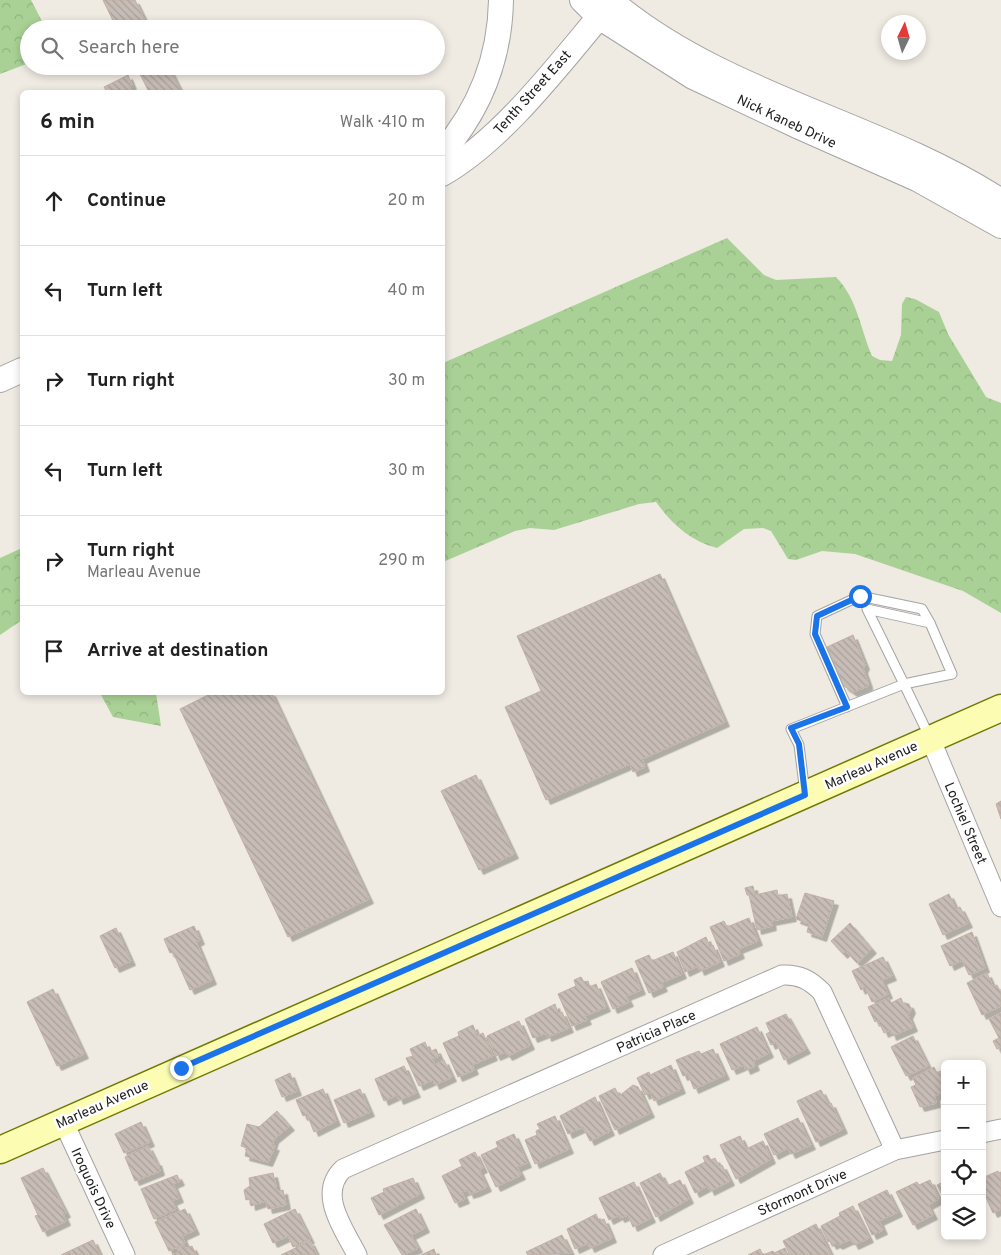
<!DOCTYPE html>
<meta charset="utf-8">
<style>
body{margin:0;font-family:Overpass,sans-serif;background:#f6f6f6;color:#222}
.controls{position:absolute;right:15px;bottom:15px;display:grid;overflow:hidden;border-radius:8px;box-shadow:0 2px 8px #0003}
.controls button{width:45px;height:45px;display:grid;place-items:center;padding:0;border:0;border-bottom:1px solid #e0e0e0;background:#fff;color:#222;font:25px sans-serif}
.compass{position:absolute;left:881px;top:15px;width:45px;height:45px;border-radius:50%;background:#fff;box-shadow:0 2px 8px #0003;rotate:5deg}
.stop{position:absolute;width:15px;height:15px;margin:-11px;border:4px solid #1a73e8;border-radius:50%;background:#fff}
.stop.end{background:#1a73e8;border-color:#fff;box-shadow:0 1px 5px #0008}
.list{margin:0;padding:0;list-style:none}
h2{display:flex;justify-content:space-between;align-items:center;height:65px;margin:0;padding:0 20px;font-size:21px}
h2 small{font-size:16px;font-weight:400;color:#767676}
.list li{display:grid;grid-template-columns:32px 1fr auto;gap:15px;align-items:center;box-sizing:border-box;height:90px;padding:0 20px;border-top:1px solid #e0e0e0}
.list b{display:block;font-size:19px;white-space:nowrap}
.list p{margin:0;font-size:16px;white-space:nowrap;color:#767676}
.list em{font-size:16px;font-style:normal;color:#767676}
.icon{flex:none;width:28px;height:28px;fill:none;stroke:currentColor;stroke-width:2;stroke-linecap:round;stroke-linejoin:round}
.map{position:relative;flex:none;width:1001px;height:1255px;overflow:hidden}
.search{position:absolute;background:#fff;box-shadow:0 2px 8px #0003;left:20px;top:20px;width:425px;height:55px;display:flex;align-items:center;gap:12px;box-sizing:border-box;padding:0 18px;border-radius:28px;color:#767676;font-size:19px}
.panel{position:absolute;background:#fff;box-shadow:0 2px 8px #0003;left:20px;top:90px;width:425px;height:605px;border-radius:8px}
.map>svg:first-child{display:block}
</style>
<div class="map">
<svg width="1001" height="1255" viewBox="0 0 1001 1255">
<defs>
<pattern id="forest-crowns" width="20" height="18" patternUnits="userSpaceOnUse" patternTransform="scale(1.25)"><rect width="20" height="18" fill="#a9d195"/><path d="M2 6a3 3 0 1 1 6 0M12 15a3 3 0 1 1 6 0" fill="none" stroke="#91b380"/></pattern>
<pattern id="building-back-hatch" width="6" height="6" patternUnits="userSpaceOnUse" patternTransform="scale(1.25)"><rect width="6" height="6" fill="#c7bcb6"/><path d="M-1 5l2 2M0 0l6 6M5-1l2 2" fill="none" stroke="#aaa19c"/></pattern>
<filter id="shadow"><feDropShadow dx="4.5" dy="4.5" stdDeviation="0" flood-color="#0004"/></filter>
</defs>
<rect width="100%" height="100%" fill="#efeae2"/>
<!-- forest -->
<g fill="url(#forest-crowns)">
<polygon points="0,0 31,0 46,29 29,29 29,63 0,74"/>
<path d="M727 238 764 275 776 280 836 277C858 300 860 328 872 356L880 360 892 361 901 335 902 304 906 297 915 299 939 312 948 334 986 397 1001 403V613L963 591 855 554 822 551 796 560 788 559 771 531 763 528 744 529 717 548C690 541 672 524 656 502L639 504 554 530 530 528 515 531 443 562V363Z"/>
<polygon points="22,548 22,620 0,635 0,558"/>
<polygon points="100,693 156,693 161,726 113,717"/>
</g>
<!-- building -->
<g fill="url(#building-back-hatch)" stroke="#c2b0a4" filter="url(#shadow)">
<polygon points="103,0 135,0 149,29 117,29"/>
<polygon points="136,66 168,66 181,92 149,92"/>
<polygon points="128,75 132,85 129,86 132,92 107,92 104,87"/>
<polygon points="660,574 725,722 642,759 645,767 633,772 630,764 546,800 505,707 541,691 517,636"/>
<polygon points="853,635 865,665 863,669 868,683 868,686 853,692 844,686 827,647"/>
<polygon points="214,692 271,692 369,899 288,937 180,709"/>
<polygon points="476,775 514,854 479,870 441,791"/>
<polygon points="1001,801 1001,819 996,804"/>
<polygon points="753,886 755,895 777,890 778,896 787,894 792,917 771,921 772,926 757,930 749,895 747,895 745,888"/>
<polygon points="805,893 834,901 822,937 807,932 809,924 796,919"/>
<polygon points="949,894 956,909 960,907 968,923 943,935 929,904"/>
<polygon points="749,918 758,941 738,949 740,954 724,961 710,927 724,921 727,927"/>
<polygon points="850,923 872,949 857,963 846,951 843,954 831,941"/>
<polygon points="194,926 200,940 196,942 212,980 190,990 173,952 170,953 164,939"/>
<polygon points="116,928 131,961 115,968 100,936"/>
<polygon points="972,932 985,968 969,975 962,960 950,966 941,946"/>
<polygon points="706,937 710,947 713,945 720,962 700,971 698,966 685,972 677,952"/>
<polygon points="673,952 682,974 661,983 663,987 649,993 635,961 649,955 652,961"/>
<polygon points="883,957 892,976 882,980 888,994 872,1002 865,987 861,990 852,971"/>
<polygon points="632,968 641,990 626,996 629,1002 613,1009 601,982"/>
<polygon points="987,973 993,987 997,985 1001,993 1001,1006 982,1015 967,983"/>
<polygon points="581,977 584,982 588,981 590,987 596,984 606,1007 585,1016 587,1020 572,1026 558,994 576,986 574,980"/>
<polygon points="53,989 84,1054 57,1066 27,1002"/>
<polygon points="889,998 891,1003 901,998 903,1003 909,1004 911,1009 908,1015 913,1027 892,1036 890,1030 884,1033 878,1020 875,1022 868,1007"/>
<polygon points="555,1004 558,1013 562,1012 569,1028 547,1037 546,1033 533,1038 525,1019"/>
<polygon points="1001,1013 1001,1047 997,1049 993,1041 999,1038 989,1019"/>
<polygon points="786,1014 806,1049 784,1060 776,1042 771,1045 766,1034 770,1032 766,1023"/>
<polygon points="519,1021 530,1045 508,1056 505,1052 496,1056 487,1036"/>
<polygon points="473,1025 477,1036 483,1033 493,1056 472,1065 474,1070 458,1077 443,1043 459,1036 458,1032"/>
<polygon points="757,1027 769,1053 753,1061 755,1066 746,1070 744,1065 732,1070 720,1044"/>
<polygon points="913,1036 928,1066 906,1076 891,1047"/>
<polygon points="425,1042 429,1052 436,1049 439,1056 432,1059 435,1065 444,1060 452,1077 435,1085 433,1080 419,1086 406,1058 413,1056 410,1049"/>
<polygon points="713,1049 725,1075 694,1089 688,1074 683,1076 676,1060 699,1051 701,1054"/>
<polygon points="671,1065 681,1089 654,1101 650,1092 645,1095 637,1078 649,1072 650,1075"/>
<polygon points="404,1066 416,1093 399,1100 397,1095 384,1101 375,1079"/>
<polygon points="934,1067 937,1073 941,1071 945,1079 941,1082 945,1091 935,1096 936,1103 920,1107 911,1087 916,1085 913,1078"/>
<polygon points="290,1073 297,1091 282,1097 275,1080"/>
<polygon points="633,1085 638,1087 650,1113 615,1130 599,1096 615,1088 619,1096"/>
<polygon points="323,1089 336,1121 314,1132 307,1114 303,1116 296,1100"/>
<polygon points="360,1089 370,1112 344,1123 334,1100"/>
<polygon points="821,1090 828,1104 831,1103 843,1129 816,1142 797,1101"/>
<polygon points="595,1097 610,1131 590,1141 583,1127 568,1134 560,1116"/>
<polygon points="277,1111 290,1126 274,1139 272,1146 275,1146 268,1162 245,1156 247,1148 241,1146 247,1124 259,1127"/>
<polygon points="555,1116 569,1149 535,1164 525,1140 537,1135 536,1131 540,1129 537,1124"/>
<polygon points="798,1118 811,1145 791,1154 788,1148 774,1155 764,1134"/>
<polygon points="141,1122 150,1142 124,1153 115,1134"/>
<polygon points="514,1134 527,1163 517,1167 521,1175 496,1187 481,1155 498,1147 496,1142"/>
<polygon points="740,1136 746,1149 763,1141 771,1159 736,1179 720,1145"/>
<polygon points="148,1146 156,1162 157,1161 160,1171 135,1181 125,1157"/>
<polygon points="475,1152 483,1168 479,1170 487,1187 476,1192 469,1194 468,1190 462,1192 465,1199 455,1203 442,1176 462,1166 459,1160"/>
<polygon points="708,1155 711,1160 715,1158 719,1166 722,1165 730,1181 710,1191 708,1186 695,1193 685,1172 705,1162 703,1157"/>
<polygon points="43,1168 66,1213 63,1214 66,1221 43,1232 35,1216 38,1215 21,1178"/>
<polygon points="998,1171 999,1173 1001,1172 1001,1209 993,1213 982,1189 982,1178"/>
<polygon points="273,1173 277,1191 283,1190 286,1205 268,1209 266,1201 251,1206 250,1199 246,1200 244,1190 250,1186 249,1178"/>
<polygon points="660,1173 667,1186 680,1180 689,1199 656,1217 640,1183"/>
<polygon points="177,1175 180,1181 173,1184 179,1198 172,1201 176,1209 154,1219 141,1189"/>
<polygon points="413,1178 420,1194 379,1215 371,1198 384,1192 383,1189"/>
<polygon points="930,1180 939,1199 928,1205 933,1215 913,1225 896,1192 917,1182 919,1185"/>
<polygon points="945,1181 945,1201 937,1185"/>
<polygon points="634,1182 651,1218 633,1227 628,1215 620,1218 619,1215 609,1220 599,1198"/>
<polygon points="887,1190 898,1212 879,1221 883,1230 872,1235 858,1204"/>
<polygon points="853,1206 869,1238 854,1245 851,1239 838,1245 836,1243 832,1245 830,1241 828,1242 821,1226 840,1216 839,1213"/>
<polygon points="185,1209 195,1230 182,1236 185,1243 169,1251 155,1222"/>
<polygon points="295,1209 310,1239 293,1247 288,1236 273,1243 264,1224"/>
<polygon points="416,1209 425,1228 411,1235 418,1248 402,1255 384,1225"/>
<polygon points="596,1214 599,1221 604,1219 612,1238 590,1248 588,1243 575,1249 567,1229"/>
<polygon points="816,1224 831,1255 790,1255 783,1241"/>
<polygon points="562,1235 571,1253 528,1255 526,1252"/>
<polygon points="93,1240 100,1255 61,1255"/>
<polygon points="310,1241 317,1255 281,1255"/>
<polygon points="184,1245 185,1249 192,1246 196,1255 172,1255 179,1252 177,1248"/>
<polygon points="785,1248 788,1255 763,1255 773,1251 774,1253"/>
<polygon points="434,1249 436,1255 421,1255"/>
<polygon points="760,1249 763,1255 748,1255"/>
</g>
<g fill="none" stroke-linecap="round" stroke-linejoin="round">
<defs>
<g id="service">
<polyline points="847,707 815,634 817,616 860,596 922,609 930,623"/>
<polyline points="805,793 799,745 791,729 904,684 867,609 930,623 952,674 904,684 930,738"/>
</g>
<g id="minor">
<polyline points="930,738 1001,907"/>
<polyline points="63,1121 125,1255"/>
<polyline points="982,1133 1001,1129"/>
<path d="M357 1255C344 1229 317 1194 343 1169L782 975C799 974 810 980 822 992L895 1150"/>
<polyline points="663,1255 895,1150 945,1140"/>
</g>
<g id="tertiary">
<polyline points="582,0 599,17 693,77 795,125 917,179 1001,226"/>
<path d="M610 0C723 96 879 122 1001 201"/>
<path d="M442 153C480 109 500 59 501 0"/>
<path d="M442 174C504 139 563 59 609 5"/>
<polyline points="0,380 22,370"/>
</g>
<polyline id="secondary" points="0,1150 1001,708"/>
</defs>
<!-- service casing -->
<use href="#service" stroke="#a4a4a4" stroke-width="11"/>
<!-- minor casing -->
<use href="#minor" stroke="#a4a4a4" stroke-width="21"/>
<!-- tertiary casing -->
<use href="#tertiary" stroke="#a4a4a4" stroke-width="26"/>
<!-- secondary casing -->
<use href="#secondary" stroke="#707900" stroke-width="29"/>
<!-- service -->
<use href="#service" stroke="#fff" stroke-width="9"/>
<!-- minor -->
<use href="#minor" stroke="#fff" stroke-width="19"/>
<!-- tertiary -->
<use href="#tertiary" stroke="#fff" stroke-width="24"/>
<!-- secondary -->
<use href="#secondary" stroke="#fcfdb3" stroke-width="26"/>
</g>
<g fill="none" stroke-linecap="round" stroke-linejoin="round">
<!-- route -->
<polyline stroke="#1a73e8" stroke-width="6" points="181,1068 805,795 799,744 791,728 847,707 815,634 817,616 860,596"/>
</g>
<g text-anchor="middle" stroke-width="5" stroke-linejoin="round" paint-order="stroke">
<!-- street labels -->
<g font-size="14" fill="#1d1d1d" stroke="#fff">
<text transform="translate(532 92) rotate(-48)" y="5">Tenth Street East</text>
<text transform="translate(787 121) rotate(25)" y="5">Nick Kaneb Drive</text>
<text transform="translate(871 765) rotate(-24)" y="5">Marleau Avenue</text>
<text transform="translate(966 823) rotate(67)" y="5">Lochiel Street</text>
<text transform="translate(656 1031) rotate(-24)" y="5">Patricia Place</text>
<text transform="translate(102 1104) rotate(-24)" y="5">Marleau Avenue</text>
<text transform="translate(94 1188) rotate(65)" y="5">Iroquois Drive</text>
<text transform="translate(802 1192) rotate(-24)" y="5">Stormont Drive</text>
</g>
</g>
</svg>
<div class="controls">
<button>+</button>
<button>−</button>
<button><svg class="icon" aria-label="locate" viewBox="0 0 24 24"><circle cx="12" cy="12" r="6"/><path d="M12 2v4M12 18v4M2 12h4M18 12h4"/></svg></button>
<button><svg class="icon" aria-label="layers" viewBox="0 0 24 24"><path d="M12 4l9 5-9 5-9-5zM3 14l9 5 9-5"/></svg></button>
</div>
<svg class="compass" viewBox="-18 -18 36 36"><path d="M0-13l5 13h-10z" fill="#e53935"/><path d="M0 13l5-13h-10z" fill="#767676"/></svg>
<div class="stop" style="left:860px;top:596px"></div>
<div class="stop end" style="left:181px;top:1068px"></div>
<div class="search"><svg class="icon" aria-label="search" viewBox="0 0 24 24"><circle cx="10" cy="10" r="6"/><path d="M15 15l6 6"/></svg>Search here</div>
<section class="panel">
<h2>6 min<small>Walk · 410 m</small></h2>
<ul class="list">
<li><svg class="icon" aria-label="ahead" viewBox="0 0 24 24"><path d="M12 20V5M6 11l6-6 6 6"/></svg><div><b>Continue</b></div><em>20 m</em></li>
<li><svg class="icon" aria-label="left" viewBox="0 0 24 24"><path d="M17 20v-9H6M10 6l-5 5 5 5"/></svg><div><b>Turn left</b></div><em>40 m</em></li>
<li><svg class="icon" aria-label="right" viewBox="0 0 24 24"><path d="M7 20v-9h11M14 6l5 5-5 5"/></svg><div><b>Turn right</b></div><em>30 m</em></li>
<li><svg class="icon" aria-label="left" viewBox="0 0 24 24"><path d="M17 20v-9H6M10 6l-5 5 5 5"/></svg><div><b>Turn left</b></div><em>30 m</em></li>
<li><svg class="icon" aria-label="right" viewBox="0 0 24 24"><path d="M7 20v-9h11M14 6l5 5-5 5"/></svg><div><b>Turn right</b><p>Marleau Avenue</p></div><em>290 m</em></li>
<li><svg class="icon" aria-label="arrive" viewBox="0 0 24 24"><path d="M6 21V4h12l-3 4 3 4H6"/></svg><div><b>Arrive at destination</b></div></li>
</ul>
</section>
</div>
